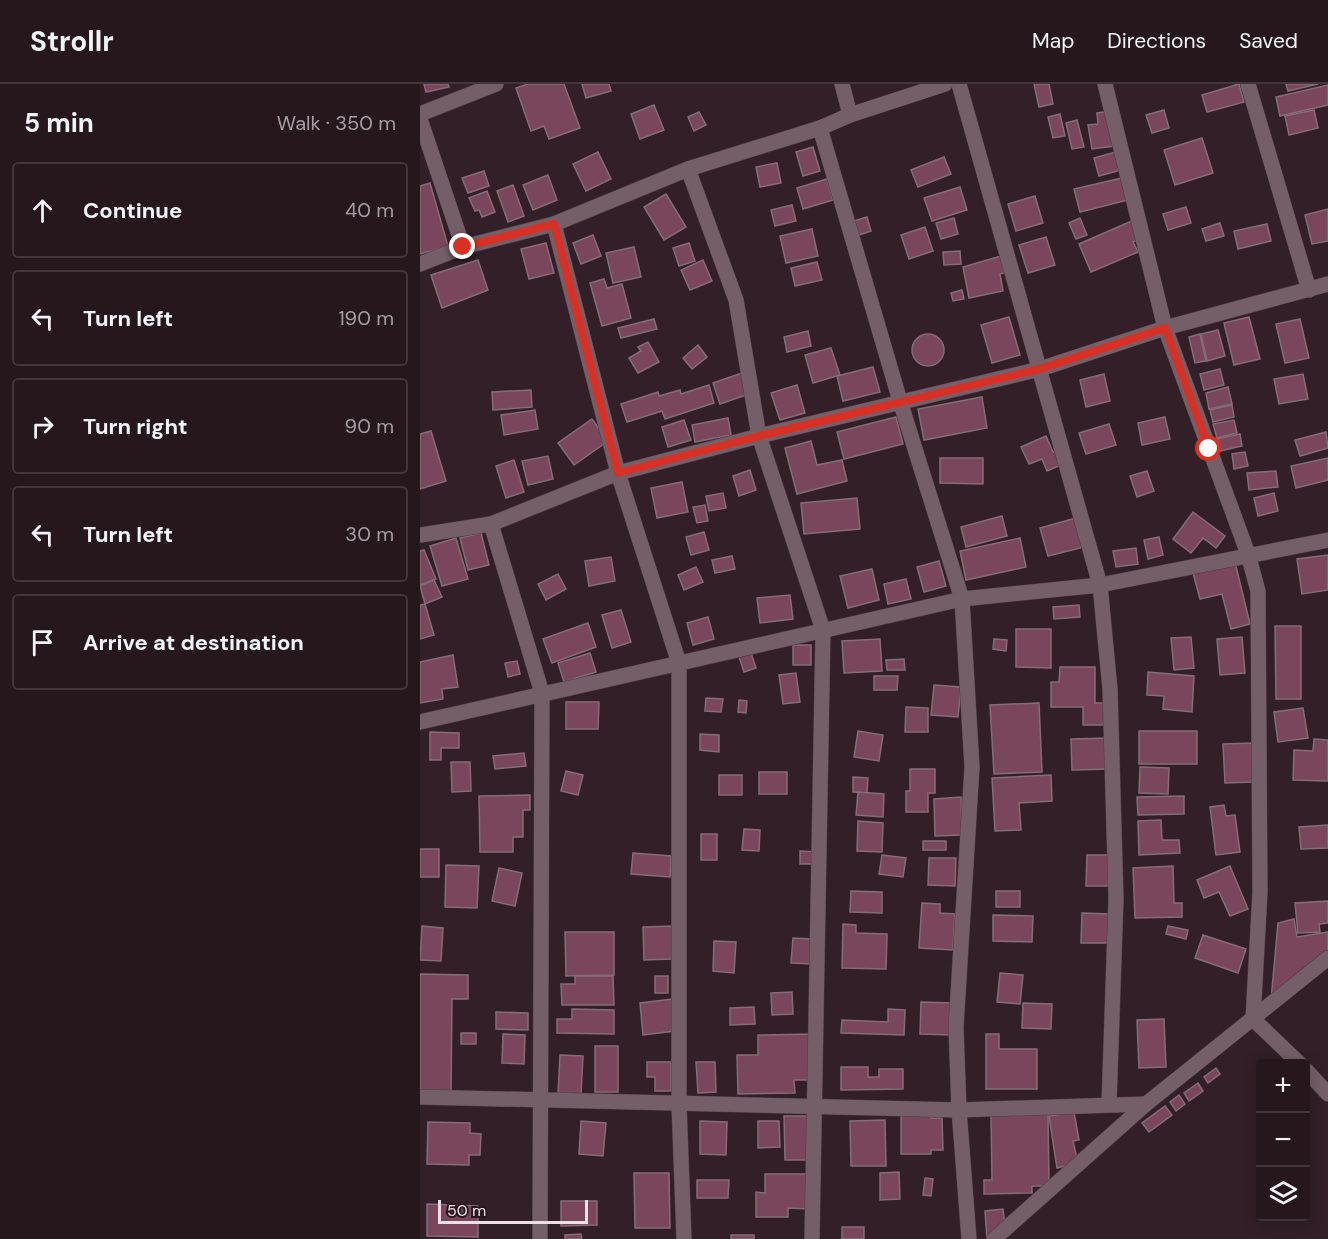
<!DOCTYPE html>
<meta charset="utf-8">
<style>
body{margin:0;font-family:"DM Sans",sans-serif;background:#32242a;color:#f1f3f6}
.controls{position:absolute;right:18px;bottom:18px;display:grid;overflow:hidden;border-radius:6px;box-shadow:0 3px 15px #0003}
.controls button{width:54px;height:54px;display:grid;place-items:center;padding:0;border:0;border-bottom:2px solid #42363b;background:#26171d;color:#f1f3f6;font:30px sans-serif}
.scale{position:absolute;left:18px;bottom:15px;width:150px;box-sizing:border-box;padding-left:6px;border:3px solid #ede0e5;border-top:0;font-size:16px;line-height:21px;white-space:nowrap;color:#ede0e5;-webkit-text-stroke:4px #28161d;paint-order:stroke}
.stop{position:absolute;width:18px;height:18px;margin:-14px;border:4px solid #d93025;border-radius:50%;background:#fff}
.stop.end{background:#d93025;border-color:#fff;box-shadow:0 2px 6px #0008}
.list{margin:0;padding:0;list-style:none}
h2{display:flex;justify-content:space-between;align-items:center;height:78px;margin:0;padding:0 24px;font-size:26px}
h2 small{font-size:20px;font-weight:400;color:#a49fa4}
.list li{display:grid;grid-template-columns:39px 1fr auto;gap:18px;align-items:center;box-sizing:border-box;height:96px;margin:0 12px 12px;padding:0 12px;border:2px solid #42363b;border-radius:6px}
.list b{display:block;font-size:22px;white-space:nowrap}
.list em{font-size:20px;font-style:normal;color:#a49fa4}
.icon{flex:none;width:33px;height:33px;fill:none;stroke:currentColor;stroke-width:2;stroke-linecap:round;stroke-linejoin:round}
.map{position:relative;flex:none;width:908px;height:1155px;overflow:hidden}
header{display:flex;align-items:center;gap:36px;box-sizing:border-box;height:84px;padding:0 30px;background:#26171d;border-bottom:2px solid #42363b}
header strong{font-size:28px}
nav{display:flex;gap:33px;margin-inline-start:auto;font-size:21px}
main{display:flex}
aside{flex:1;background:#26171d}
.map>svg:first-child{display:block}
</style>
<header>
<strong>Strollr</strong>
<nav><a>Map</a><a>Directions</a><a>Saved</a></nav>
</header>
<main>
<aside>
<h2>5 min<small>Walk · 350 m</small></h2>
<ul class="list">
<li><svg class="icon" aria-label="ahead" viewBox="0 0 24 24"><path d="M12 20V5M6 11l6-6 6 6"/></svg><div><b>Continue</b></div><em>40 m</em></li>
<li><svg class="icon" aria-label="left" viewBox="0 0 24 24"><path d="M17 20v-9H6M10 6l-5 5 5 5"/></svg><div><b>Turn left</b></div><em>190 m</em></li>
<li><svg class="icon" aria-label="right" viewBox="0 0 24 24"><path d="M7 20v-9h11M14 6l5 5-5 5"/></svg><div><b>Turn right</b></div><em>90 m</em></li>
<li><svg class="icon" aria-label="left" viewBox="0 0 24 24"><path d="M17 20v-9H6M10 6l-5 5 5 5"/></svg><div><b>Turn left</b></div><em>30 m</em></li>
<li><svg class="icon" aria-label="arrive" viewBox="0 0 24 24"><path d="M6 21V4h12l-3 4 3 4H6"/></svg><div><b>Arrive at destination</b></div></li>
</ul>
</aside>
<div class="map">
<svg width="908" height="1155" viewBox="0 0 908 1155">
<rect width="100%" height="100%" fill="#321f27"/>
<!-- building -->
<g fill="#7a465c" stroke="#856d76" stroke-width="1.5">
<polygon points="4,0 28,0 29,3 6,8"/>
<polygon points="108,0 144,0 160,44 129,55 124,42 111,47 96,4"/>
<polygon points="162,0 189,0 191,7 166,14"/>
<polygon points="614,0 629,0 633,20 619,23"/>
<polygon points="819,0 824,18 787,28 782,11"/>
<polygon points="866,0 898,0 868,7"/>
<polygon points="908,1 908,21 860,32 856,13"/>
<polygon points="234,21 244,46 220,55 211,30"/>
<polygon points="744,26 749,44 732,49 726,31"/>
<polygon points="894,26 898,44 869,51 865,32"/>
<polygon points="690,27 695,62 672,65 668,41 678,40 677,29"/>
<polygon points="279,28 286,41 274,47 268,33"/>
<polygon points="640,30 645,52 633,54 628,33"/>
<polygon points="657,36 664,63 652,65 646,39"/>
<polygon points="782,54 793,89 755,101 744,66"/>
<polygon points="393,63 400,87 383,92 376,68"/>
<polygon points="178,68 191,95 166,107 153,80"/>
<polygon points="696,68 701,86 679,92 674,74"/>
<polygon points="524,73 531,90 498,103 491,86"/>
<polygon points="357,79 361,99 340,103 336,83"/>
<polygon points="64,87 69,102 48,109 42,94"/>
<polygon points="128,91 137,116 113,126 103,101"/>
<polygon points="702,94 708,116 660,128 654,105"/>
<polygon points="407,95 413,116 383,125 377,104"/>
<polygon points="10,99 28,162 0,170 0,102"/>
<polygon points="93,101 104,132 88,138 77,107"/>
<polygon points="540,103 547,126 512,137 504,114"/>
<polygon points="67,107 75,128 62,133 59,126 55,127 49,114"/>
<polygon points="246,110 266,143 244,156 224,123"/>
<polygon points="615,112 623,139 596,147 588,120"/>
<polygon points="372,121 376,137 355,142 351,126"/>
<polygon points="766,123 771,139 748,146 743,130"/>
<polygon points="908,125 908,157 892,160 885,131"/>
<polygon points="447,133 451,147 439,151 434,137"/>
<polygon points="534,134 538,150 521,155 516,139"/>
<polygon points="660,134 667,151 656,155 649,139"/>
<polygon points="714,136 722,154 713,158 718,168 671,188 659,160"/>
<polygon points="800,139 804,152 786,157 782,145"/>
<polygon points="847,140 851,157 818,165 814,147"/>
<polygon points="505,143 513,167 489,175 481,151"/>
<polygon points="392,145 398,172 366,179 360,152"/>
<polygon points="173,151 181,172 161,180 153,159"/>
<polygon points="626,153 635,181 608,189 599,161"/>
<polygon points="126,159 134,189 109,195 101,165"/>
<polygon points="269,159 275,177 259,182 253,164"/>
<polygon points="214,163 221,193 193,199 186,169"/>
<polygon points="540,167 541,180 524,181 523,168"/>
<polygon points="581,172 584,189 580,190 583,207 549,214 543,183"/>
<polygon points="58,176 68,206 22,224 11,191"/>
<polygon points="283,176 292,197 270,206 261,186"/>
<polygon points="397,178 402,196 375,202 371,184"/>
<polygon points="184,195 187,204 202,200 211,234 182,242 170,199"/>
<polygon points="542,206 544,215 533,217 531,209"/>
<polygon points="589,233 600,271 572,279 561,241"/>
<polygon points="829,233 840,275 814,281 804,239"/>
<polygon points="234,235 237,245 201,254 198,244"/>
<polygon points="880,235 889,274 865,279 856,240"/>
<polygon points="798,246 805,272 787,277 781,250"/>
<polygon points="388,247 391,262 367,268 364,253"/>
<polygon points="780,250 786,277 775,279 769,253"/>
<circle cx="508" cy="266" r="16"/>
<polygon points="228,258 239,278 218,289 209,274 221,267 218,263"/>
<polygon points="278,261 287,273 272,285 263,274"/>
<polygon points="411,264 420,291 393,299 385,271"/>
<polygon points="453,283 460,308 423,317 417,292"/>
<polygon points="800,285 804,301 784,306 780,290"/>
<polygon points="322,289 329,310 300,320 293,299"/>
<polygon points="684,290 690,317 666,323 660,296"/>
<polygon points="883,290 888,315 859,320 854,295"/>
<polygon points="289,301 294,319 245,335 242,327 207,338 201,320 238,308 239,312 260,306 261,310"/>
<polygon points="377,301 385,329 360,336 351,309"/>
<polygon points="808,303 812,320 789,325 786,309"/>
<polygon points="111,306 112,323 73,326 72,308"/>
<polygon points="562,313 567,344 504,356 498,325"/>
<polygon points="812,321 814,333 793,338 790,326"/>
<polygon points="115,326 118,345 84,351 81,331"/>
<polygon points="476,333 483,360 424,375 417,348"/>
<polygon points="745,333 750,355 722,361 718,339"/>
<polygon points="308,334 311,351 275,358 272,341"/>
<polygon points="172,335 188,357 154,381 138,359"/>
<polygon points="264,336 271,356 248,363 242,343"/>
<polygon points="814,336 817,349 797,354 793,340"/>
<polygon points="689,340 696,361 666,370 659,349"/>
<polygon points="11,347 26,397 0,405 0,350"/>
<polygon points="906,348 908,364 880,372 875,356"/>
<polygon points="820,350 822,362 800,367 797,355"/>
<polygon points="626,352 633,368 637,366 643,380 627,387 622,375 609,380 601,363"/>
<polygon points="391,357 397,381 422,376 427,397 377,410 365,364"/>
<polygon points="825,368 828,382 814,385 812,370"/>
<polygon points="128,372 133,395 108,401 102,377"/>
<polygon points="520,374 563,374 563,400 520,399"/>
<polygon points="908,374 908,396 876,404 871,382"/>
<polygon points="94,376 104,408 86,414 76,382"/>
<polygon points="330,386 336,406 319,412 313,392"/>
<polygon points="727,387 734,407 717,413 710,392"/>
<polygon points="856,387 858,403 829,406 827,389"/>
<polygon points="262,398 268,428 237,434 231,404"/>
<polygon points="303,409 306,424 289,427 286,412"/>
<polygon points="854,409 858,427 838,432 834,414"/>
<polygon points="437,414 440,445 384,450 381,419"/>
<polygon points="285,421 288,437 277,439 273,423"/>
<polygon points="773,428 805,452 796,464 783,454 771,469 753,455"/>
<polygon points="582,432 587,452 546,463 541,443"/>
<polygon points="656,434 664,463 628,472 620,444"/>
<polygon points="284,448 289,466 271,471 266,453"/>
<polygon points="61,449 69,481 48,486 40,454"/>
<polygon points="739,453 743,471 728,475 724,456"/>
<polygon points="36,454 48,495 22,502 10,462"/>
<polygon points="600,454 606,483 546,496 540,467"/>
<polygon points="716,464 718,480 696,483 693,467"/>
<polygon points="4,466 16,495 0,501 0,467"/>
<polygon points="908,471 908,506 882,510 877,475"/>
<polygon points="312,472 315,485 295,489 292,476"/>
<polygon points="191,473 195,497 169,502 165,477"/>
<polygon points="519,477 526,502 504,508 497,483"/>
<polygon points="815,478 830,540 811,545 802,510 780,515 773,489"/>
<polygon points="276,483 283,498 264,506 258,491"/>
<polygon points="452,485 459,516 428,524 420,492"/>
<polygon points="138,490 146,505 126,516 118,500"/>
<polygon points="486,495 491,515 468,520 464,500"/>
<polygon points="14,496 22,513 5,520 0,502"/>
<polygon points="370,511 373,535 340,539 337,514"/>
<polygon points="5,520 14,551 0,555 0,521"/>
<polygon points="659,521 660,533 634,535 633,523"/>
<polygon points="201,526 211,558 192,564 182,531"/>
<polygon points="288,533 294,555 273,561 267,539"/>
<polygon points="168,539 176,563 132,579 123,555"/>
<polygon points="855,542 881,542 881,615 856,615"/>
<polygon points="596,545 631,545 631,584 596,583"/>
<polygon points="771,553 774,584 754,586 751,554"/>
<polygon points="822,553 825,589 800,591 797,555"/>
<polygon points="460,555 462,587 424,589 422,557"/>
<polygon points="574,555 587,556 586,567 573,565"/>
<rect x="373" y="561" width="18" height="20"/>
<polygon points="170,569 176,588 144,598 138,579"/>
<polygon points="331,569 336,584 324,588 319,573"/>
<polygon points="33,571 38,603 22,605 23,615 0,619 0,578"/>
<polygon points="484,575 485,586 467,586 466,576"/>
<polygon points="97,577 100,590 88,593 85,579"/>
<polygon points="640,583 675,583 675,619 690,619 690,641 663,641 663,623 631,623 631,598 639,598"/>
<polygon points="728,588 774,592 772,628 743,625 744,612 727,611"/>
<polygon points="376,589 380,618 363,620 359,591"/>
<polygon points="454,592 478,592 477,606 454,606"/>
<polygon points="514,601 541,603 538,633 511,631"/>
<polygon points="286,614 303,615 301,628 285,627"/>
<polygon points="319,616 327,617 326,629 318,628"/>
<polygon points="146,618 179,618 178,645 146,645"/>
<polygon points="619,619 622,688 574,690 570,621"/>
<polygon points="486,623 508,624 508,648 485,648"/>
<polygon points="883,624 888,654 858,658 854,628"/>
<polygon points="438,647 463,651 459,677 434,673"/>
<rect x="719" y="647" width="58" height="33"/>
<polygon points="10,648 39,649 39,664 21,664 21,676 10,676"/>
<polygon points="280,650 299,651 299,668 280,666"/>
<polygon points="690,654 691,685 652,686 651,655"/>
<polygon points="894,655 908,656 908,697 873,696 874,666 893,667"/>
<polygon points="833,659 834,698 805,699 803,660"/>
<polygon points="104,669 106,682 75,685 73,672"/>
<polygon points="31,678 50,678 51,707 32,708"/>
<polygon points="720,683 749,684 748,710 719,709"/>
<polygon points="490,685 515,685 515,709 508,709 508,728 486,728 486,707 490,707"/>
<polygon points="146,687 163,691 158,711 141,707"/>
<rect x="339" y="688" width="28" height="22"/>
<rect x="299" y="691" width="23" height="20"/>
<polygon points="631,691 632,717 599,719 601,746 575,747 572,694"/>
<polygon points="433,693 448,694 447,709 433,708"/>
<polygon points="438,708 464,710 463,733 436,731"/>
<polygon points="110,711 110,726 103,726 103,753 93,753 93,768 60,768 59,712"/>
<polygon points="764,712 764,730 718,731 717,713"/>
<polygon points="541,713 542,751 515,752 514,715"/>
<polygon points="804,721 806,732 815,731 820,768 796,771 790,723"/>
<polygon points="741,736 742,756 759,756 760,769 719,771 718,737"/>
<polygon points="438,737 463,739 462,768 437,767"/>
<polygon points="908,741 908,764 881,765 879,743"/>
<polygon points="324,745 340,746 339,767 322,766"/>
<rect x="281" y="750" width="16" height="26"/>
<rect x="503" y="757" width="23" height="9"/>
<rect x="0" y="765" width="19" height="28"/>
<polygon points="380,767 397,768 396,780 380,780"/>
<polygon points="213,769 251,772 250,793 211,790"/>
<polygon points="462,771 486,774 483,793 459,790"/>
<polygon points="667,771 689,771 688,802 666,802"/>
<polygon points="509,774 536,774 535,802 508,801"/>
<polygon points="26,781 59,782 57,824 25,823"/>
<polygon points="753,782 754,819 762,819 762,833 715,834 713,784"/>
<polygon points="810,782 828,825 810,832 799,808 784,814 777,796"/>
<polygon points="79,784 102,789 95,822 72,817"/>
<polygon points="431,807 462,808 462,829 430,828"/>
<rect x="576" y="807" width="24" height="16"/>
<polygon points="908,817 908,839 899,840 900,848 878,849 875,819"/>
<polygon points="502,819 520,820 520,829 535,830 533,866 499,864"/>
<polygon points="662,829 691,830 691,859 661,859"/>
<polygon points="573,831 613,832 612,858 573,857"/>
<polygon points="874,835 877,853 908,848 908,873 851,916 858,839"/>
<polygon points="423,840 436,841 436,849 467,850 466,885 422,884"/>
<polygon points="2,842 23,844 21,877 0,876"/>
<polygon points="253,842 253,875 224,876 223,843"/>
<polygon points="748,842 768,846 766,855 746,850"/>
<polygon points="145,848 194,848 194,891 146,892"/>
<polygon points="783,851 826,865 818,889 775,874"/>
<polygon points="373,854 393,855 392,880 371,879"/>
<polygon points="294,857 316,858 314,889 293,887"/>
<polygon points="580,889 603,891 600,920 577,918"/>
<polygon points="0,890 48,891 48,915 32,915 31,1007 0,1007"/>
<polygon points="155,892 193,892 194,921 142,921 141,900 155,900"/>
<rect x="235" y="892" width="13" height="17"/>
<polygon points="372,908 373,930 352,931 351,909"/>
<polygon points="252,915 255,947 223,951 220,919"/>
<polygon points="501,918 532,919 531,951 500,950"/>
<polygon points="603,919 632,920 631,945 602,944"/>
<polygon points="334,923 335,940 310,941 310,924"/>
<polygon points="152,925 194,926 194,950 137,949 137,935 152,935"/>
<polygon points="468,925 485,926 484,951 421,949 422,936 468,938"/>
<polygon points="76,928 108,929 108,946 76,945"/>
<polygon points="744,935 746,983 719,984 717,936"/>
<rect x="41" y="949" width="15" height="11"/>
<polygon points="83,950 105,951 104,980 82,979"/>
<polygon points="394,950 394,996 374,996 375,1009 318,1010 317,971 338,971 338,951"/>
<polygon points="566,950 579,950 579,965 617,965 617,1005 566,1005"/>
<rect x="175" y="962" width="23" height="46"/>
<polygon points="140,971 163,972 161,1010 138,1009"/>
<polygon points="227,978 251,978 251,1007 235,1007 235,993 227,993"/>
<polygon points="276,978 295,978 296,1008 278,1009"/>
<polygon points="421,983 448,983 448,993 459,993 459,985 483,985 483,1005 421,1006"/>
<polygon points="796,984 800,990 788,999 784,993"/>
<polygon points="778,999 783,1007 769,1017 764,1009"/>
<polygon points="759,1011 765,1020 756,1027 750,1018"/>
<polygon points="745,1022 752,1031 729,1048 722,1039"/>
<polygon points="481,1028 511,1028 511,1034 522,1034 523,1066 511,1066 511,1070 481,1070"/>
<polygon points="654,1028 659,1056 653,1057 658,1079 637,1084 629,1032"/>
<polygon points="628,1030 629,1102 612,1102 612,1109 564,1110 564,1096 572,1096 571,1031"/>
<polygon points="364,1032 389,1032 390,1076 365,1076"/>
<polygon points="465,1036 466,1082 431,1082 430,1037"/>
<polygon points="161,1037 186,1039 183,1072 159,1070"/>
<polygon points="280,1037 307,1038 306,1071 280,1070"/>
<polygon points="338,1037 359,1037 360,1063 338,1064"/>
<polygon points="8,1038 50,1039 50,1049 61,1050 60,1071 49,1071 49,1081 7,1080"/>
<polygon points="479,1088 480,1115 460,1116 460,1089"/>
<polygon points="214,1089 249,1089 250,1144 215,1144"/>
<polygon points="345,1090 388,1090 388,1125 368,1124 368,1133 336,1133 336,1108 345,1109"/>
<polygon points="505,1094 513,1095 511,1112 503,1111"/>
<polygon points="277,1096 309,1096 308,1114 277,1114"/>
<polygon points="141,1117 177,1117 177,1141 141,1142"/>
<polygon points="7,1120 58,1122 58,1153 7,1152"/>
<polygon points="583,1125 585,1142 567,1155 565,1127"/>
<rect x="422" y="1143" width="22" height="12"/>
<polygon points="161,1150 162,1155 145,1155 145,1151"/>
<rect x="311" y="1151" width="23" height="4"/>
</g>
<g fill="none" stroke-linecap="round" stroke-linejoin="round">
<defs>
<g id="street">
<polyline points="422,0 430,31"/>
<polyline points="539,0 680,501 690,605 696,815 689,1020"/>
<polyline points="685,0 745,244 828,470 838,507 840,808 833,935 880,980"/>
<polyline points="828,0 889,206"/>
<polyline points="0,30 76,0"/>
<polyline points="0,35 43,163"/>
<polyline points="400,44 480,317 542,515 552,683 536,943 539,1026 549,1155"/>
<polyline points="268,85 316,216 339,352 403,546 392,1155"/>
<polyline points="134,140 198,389 259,579 259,1020 264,1155"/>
<polyline points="0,180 43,163 134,140 268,85 400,44 430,31 525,0"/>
<polyline points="71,440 122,609 120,1155"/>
<polyline points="0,451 71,440 198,389 339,352 620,285 745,244 908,200"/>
<polyline points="0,638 542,515 680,501 908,456"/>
<polyline points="886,986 908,1010"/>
<polyline points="0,1013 539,1026 726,1020"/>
<polyline points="574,1155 726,1020 908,874"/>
</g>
</defs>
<!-- street casing -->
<use href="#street" stroke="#4c3c43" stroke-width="16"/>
<!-- street -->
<use href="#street" stroke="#745e67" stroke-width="15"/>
</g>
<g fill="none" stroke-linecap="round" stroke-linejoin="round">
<!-- route -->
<polyline stroke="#d93025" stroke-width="8" points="43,163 134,140 198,389 339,352 620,285 745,244 789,365"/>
</g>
</svg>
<div class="controls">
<button>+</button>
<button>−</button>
<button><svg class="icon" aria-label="layers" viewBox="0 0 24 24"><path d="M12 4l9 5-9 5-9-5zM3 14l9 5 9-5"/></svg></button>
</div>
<div class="scale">50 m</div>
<div class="stop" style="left:789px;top:365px"></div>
<div class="stop end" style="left:43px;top:163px"></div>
</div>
</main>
